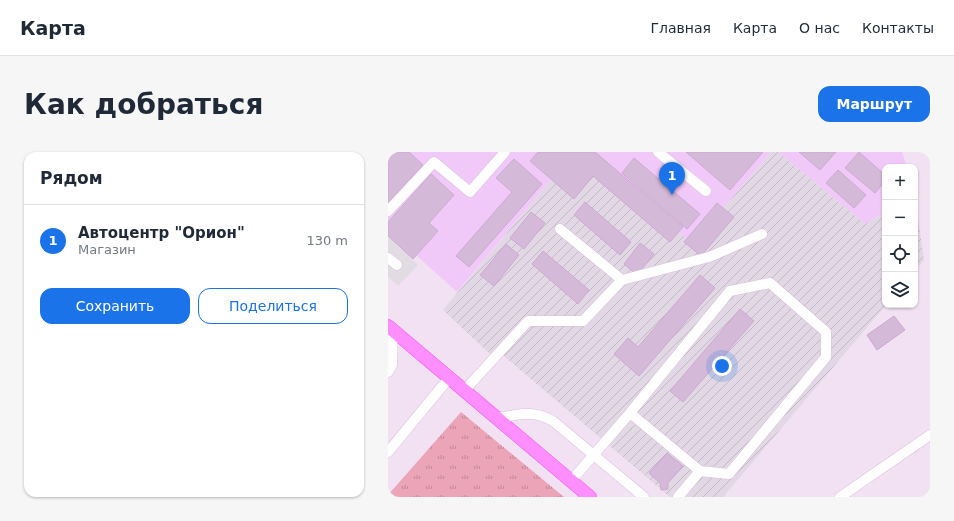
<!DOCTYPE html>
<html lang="ru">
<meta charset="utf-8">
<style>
body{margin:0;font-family:"DejaVu Sans",sans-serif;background:#f6f6f7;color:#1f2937}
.controls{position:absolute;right:12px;top:12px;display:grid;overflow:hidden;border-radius:8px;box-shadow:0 1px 3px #0004}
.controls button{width:36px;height:36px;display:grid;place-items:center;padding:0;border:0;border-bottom:1px solid #e0e1e3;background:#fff;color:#1f2937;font:20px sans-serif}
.you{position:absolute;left:334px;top:214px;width:14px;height:14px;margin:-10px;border:3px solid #fff;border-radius:50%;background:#1a73e8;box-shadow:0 0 0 6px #1a73e833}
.badge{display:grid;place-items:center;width:26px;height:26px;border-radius:50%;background:#1a73e8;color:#fff;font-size:13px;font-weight:700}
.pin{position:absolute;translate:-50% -33px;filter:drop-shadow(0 1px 2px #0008)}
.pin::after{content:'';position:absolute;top:21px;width:14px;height:12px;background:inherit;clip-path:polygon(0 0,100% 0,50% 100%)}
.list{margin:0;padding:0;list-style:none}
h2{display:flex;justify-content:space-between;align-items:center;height:52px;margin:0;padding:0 16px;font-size:17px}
h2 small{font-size:13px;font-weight:400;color:#747a83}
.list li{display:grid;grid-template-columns:26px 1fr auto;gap:12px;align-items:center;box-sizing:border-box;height:72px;padding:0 16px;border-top:1px solid #e0e1e3}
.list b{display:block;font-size:15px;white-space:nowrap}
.list p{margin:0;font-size:13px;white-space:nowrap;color:#747a83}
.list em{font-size:13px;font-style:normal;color:#747a83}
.actions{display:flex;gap:8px;padding:12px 16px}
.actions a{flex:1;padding:9px 0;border:1px solid #1a73e8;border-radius:12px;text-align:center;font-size:14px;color:#1a73e8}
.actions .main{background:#1a73e8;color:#fff}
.icon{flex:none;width:22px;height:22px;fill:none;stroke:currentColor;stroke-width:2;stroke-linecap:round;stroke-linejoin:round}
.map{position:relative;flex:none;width:542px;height:345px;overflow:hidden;border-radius:12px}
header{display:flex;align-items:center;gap:24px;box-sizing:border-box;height:56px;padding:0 20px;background:#fff;border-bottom:1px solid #e0e1e3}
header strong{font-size:19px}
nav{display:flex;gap:22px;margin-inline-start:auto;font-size:14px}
.intro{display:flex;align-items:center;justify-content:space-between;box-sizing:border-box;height:96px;padding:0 24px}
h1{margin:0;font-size:28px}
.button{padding:10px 18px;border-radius:12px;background:#1a73e8;color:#fff;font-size:14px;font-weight:700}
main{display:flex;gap:24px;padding:0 24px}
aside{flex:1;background:#fff;border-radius:12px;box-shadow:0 1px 3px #0004}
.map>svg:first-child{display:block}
</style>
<header>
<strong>Карта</strong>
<nav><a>Главная</a><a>Карта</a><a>О нас</a><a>Контакты</a></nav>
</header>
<div class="intro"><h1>Как добраться</h1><a class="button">Маршрут</a></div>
<main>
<aside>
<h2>Рядом<small></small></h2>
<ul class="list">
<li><span class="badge">1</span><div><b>Автоцентр &quot;Орион&quot;</b><p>Магазин</p></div><em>130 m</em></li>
</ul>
<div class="actions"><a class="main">Сохранить</a><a>Поделиться</a></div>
</aside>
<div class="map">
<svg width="542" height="345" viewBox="0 0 542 345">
<defs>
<pattern id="industrial-furrows" width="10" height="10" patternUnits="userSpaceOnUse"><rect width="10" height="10" fill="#e2d7e4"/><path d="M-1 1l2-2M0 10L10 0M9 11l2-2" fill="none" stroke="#c3b9c5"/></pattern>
<pattern id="grass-tufts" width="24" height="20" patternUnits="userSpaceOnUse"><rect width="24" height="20" fill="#eca5b8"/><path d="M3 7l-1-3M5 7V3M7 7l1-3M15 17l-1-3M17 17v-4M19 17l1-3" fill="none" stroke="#c18797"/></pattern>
</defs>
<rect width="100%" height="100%" fill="#f2e1f3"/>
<!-- commercial -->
<g fill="#f1c9f8">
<polygon points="0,0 186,0 69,140 0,78"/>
<polygon points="195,0 383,0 305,92"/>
<polygon points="390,0 514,0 519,15 497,15 497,60 477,72"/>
</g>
<!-- industrial -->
<g fill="url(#industrial-furrows)">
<polygon points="186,0 195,0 305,92 383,0 390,0 477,72 497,60 498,153 335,345 282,345 110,199 104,204 55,158"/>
<polygon points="527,46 536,108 527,118"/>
</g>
<!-- grass -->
<polygon fill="url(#grass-tufts)" points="73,260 176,345 0,345 0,343"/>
<!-- parking -->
<polygon fill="#e1dbe2" points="0,85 30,113 10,134 0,125"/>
<!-- building -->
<g fill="#d5b9d8" stroke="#cca9d1">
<polygon points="0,0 21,0 35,13 0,51"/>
<polygon points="150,0 207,0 295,75 282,90 205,24 186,47 142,9"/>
<polygon points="298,0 375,0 342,38"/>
<polygon points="411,0 448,0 432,18"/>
<polygon points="471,0 497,23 497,29 487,41 457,16"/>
<polygon points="246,6 312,62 299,77 234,21"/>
<polygon points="126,7 154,32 81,115 68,104 124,40 108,26"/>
<polygon points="450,18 478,43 466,56 438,31"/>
<polygon points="43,22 66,43 41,71 50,79 25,107 0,84 0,70"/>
<polygon points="197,50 243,90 232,103 186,63"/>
<polygon points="329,51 346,65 313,104 296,90"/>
<polygon points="143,60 157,71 136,97 122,86"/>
<polygon points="252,91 266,102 249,123 236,112"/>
<polygon points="118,92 131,103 106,134 92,123"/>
<polygon points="155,99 201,138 190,152 144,112"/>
<polygon points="312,123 327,136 251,224 226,202 240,186 250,195"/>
<polygon points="352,157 366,169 295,250 282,239"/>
<polygon points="506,164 517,178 489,198 479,183"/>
<polygon points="279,301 295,314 280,331 280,337 273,338 272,331 261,321"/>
</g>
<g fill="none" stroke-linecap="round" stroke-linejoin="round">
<defs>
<g id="minor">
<polyline points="270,0 318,39"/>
<polyline points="0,59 46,10 82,40 117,0"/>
<polyline points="172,77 234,128"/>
<polyline points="0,106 9,113"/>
<polyline points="0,220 4,213 5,179"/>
<polyline points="76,239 140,169 195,169 234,128 321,105 374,82"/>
<path d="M109 266C131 263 144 257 165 269L256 345"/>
<polyline points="0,300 61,226"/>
<polyline points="183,329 242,261 342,139 382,131 438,180 438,205 341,322 312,319 242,261"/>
<polyline points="290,345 312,319"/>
<polyline points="452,345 542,283"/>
</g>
<polyline id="major" points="0,174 202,345"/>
</defs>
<!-- minor casing -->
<use href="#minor" stroke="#dbc0dd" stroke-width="11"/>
<!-- major casing -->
<use href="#major" stroke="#ec54ef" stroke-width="14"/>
<!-- minor -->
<use href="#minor" stroke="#fff" stroke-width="10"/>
<!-- major -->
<use href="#major" stroke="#ff8eff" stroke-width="13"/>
</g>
</svg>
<div class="controls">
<button>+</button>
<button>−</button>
<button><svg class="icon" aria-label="locate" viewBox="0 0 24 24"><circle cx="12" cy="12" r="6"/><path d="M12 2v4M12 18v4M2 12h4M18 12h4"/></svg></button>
<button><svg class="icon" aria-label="layers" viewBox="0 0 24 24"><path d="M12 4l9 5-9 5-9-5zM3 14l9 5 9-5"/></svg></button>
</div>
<div class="you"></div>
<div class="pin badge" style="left:284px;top:43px">1</div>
</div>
</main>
